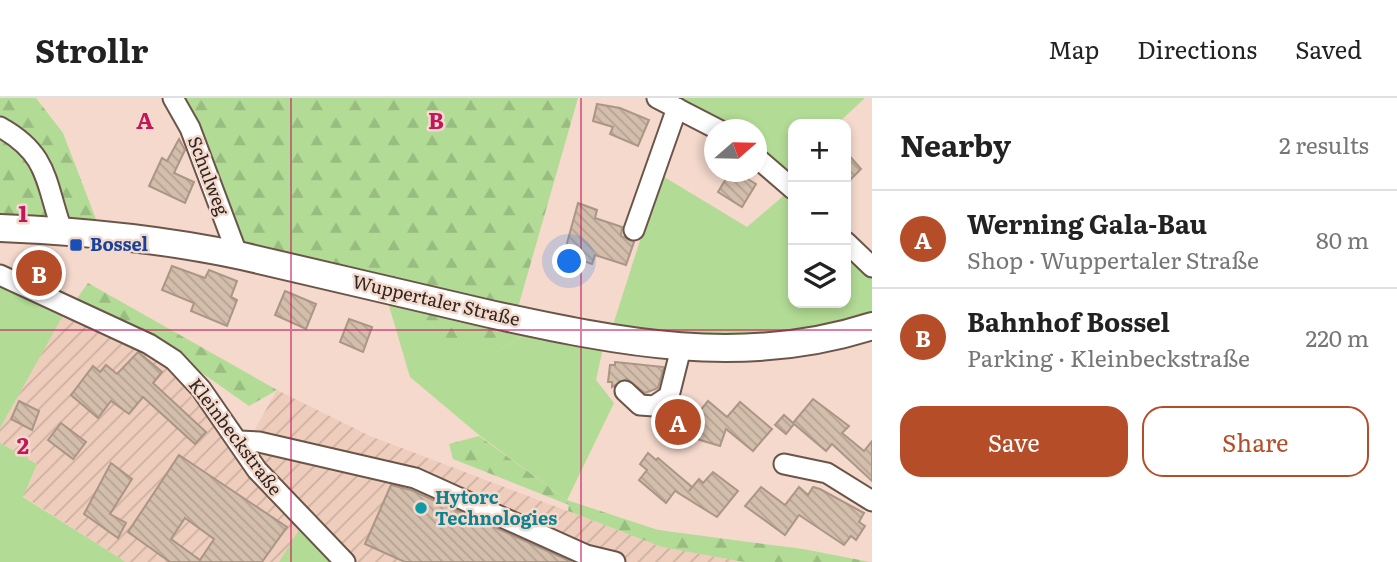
<!DOCTYPE html>
<meta charset="utf-8">
<style>
body{margin:0;font-family:Literata,serif;background:#f2f2f2;color:#222}
.controls{position:absolute;right:21px;top:21px;display:grid;overflow:hidden;border-radius:14px;box-shadow:0 4px 10px #0003}
.controls button{width:63px;height:63px;display:grid;place-items:center;padding:0;border:0;border-bottom:2px solid #e0e0e0;background:#fff;color:#222;font:35px sans-serif}
.compass{position:absolute;left:704px;top:21px;width:63px;height:63px;border-radius:50%;background:#fff;box-shadow:0 4px 10px #0003;rotate:70deg}
.you{position:absolute;left:570px;top:164px;width:24px;height:24px;margin:-18px;border:5px solid #fff;border-radius:50%;background:#1a73e8;box-shadow:0 0 0 10px #1a73e833}
.badge{display:grid;place-items:center;width:46px;height:46px;border-radius:50%;background:#b54d29;color:#fff;font-size:23px;font-weight:700}
.pin{position:absolute;translate:-50% -50%;border:4px solid #fff;box-shadow:0 2px 7px #0006}
.list{margin:0;padding:0;list-style:none}
h2{display:flex;justify-content:space-between;align-items:center;height:91px;margin:0;padding:0 28px;font-size:30px}
h2 small{font-size:23px;font-weight:400;color:#767676}
.list li{display:grid;grid-template-columns:46px 1fr auto;gap:21px;align-items:center;box-sizing:border-box;height:98px;padding:0 28px;border-top:2px solid #e0e0e0}
.list b{display:block;font-size:26px;white-space:nowrap}
.list p{margin:0;font-size:23px;white-space:nowrap;color:#767676}
.list em{font-size:23px;font-style:normal;color:#767676}
.actions{display:flex;gap:14px;padding:21px 28px}
.actions a{flex:1;padding:16px 0;border:2px solid #b54d29;border-radius:21px;text-align:center;font-size:24px;color:#b54d29}
.actions .main{background:#b54d29;color:#fff}
.icon{flex:none;width:38px;height:38px;fill:none;stroke:currentColor;stroke-width:2;stroke-linecap:round;stroke-linejoin:round}
.map{position:relative;flex:none;width:872px;height:464px;overflow:hidden}
header{display:flex;align-items:center;gap:42px;box-sizing:border-box;height:98px;padding:0 35px;background:#fff;border-bottom:2px solid #e0e0e0}
header strong{font-size:33px}
nav{display:flex;gap:38px;margin-inline-start:auto;font-size:24px}
main{display:flex}
aside{flex:1;background:#fff}
.map>svg:first-child{display:block}
</style>
<header>
<strong>Strollr</strong>
<nav><a>Map</a><a>Directions</a><a>Saved</a></nav>
</header>
<main>
<div class="map">
<svg width="872" height="464" viewBox="0 0 872 464">
<defs>
<pattern id="industrial-furrows" width="10" height="10" patternUnits="userSpaceOnUse" patternTransform="scale(1.75)"><rect width="10" height="10" fill="#efcdbc"/><path d="M-1 1l2-2M0 10L10 0M9 11l2-2" fill="none" stroke="#cdb0a1"/></pattern>
<pattern id="forest-firs" width="22" height="20" patternUnits="userSpaceOnUse" patternTransform="scale(1.75)"><rect width="22" height="20" fill="#b2db95"/><path d="M5 1l3.5 6h-7zM16 11l3.5 6h-7z" fill="#99bc80"/></pattern>
<pattern id="building-back-hatch" width="6" height="6" patternUnits="userSpaceOnUse" patternTransform="scale(1.75)"><rect width="6" height="6" fill="#d3bdab"/><path d="M-1 5l2 2M0 0l6 6M5-1l2 2" fill="none" stroke="#b5a293"/></pattern>
</defs>
<rect width="100%" height="100%" fill="#f4d9cc"/>
<!-- industrial -->
<g fill="url(#industrial-furrows)">
<polygon points="64,216 165,266 299,432 279,464 126,464 23,398 37,366 0,345 0,330"/>
<polygon points="277,292 370,338 662,449 744,464 355,464 318,430 244,351"/>
</g>
<!-- grass -->
<g fill="#b2db95">
<polygon points="664,0 865,0 837,26 793,26 793,66 783,75 757,54 757,32 725,31"/>
<polygon points="661,77 747,129 788,94 793,99 793,205 846,205 846,151 872,176 872,217 807,232 717,240 612,230"/>
<polygon points="0,188 64,216 0,330"/>
<polygon points="387,201 412,207 495,254 524,237 603,250 596,282 614,305 567,402 479,337 410,279"/>
<polygon points="0,345 37,366 23,399 126,464 0,464"/>
<polygon points="299,432 331,464 279,464"/>
</g>
<!-- forest -->
<g fill="url(#forest-firs)">
<polygon points="0,0 36,0 63,35 97,124 0,119"/>
<polygon points="178,0 578,0 517,213 239,146"/>
<polygon points="88,185 277,292 249,308 175,256 73,206"/>
<polygon points="411,206 519,230 524,237 495,254 420,232"/>
<polygon points="479,338 567,402 658,432 803,451 870,464 744,464 662,449 568,413 569,407 453,361 449,346"/>
</g>
<!-- building -->
<g fill="url(#building-back-hatch)" stroke="#ab9585" stroke-width="2" fill-rule="evenodd">
<polygon points="597,6 620,10 649,22 638,48 610,36 613,29 593,23"/>
<polygon points="179,41 185,52 174,75 194,84 185,105 149,88 162,60 167,63"/>
<polygon points="846,54 861,71 846,86"/>
<polygon points="730,74 736,74 756,86 742,109 718,94"/>
<polygon points="578,105 597,112 595,120 622,129 621,138 634,144 626,167 595,157 592,166 564,156"/>
<polygon points="172,168 205,180 209,172 237,183 231,199 237,202 227,228 191,213 194,205 162,192"/>
<polygon points="285,193 316,206 306,231 275,217"/>
<polygon points="349,221 372,229 363,254 340,244"/>
<polygon points="138,254 162,274 153,285 206,334 195,346 143,299 129,316 111,303 98,320 71,297 93,268 100,274 106,267 117,276"/>
<polygon points="615,264 664,269 658,290 645,295 627,281 612,289 612,284 608,284 610,267 615,267"/>
<polygon points="813,301 849,328 842,335 864,353 872,343 872,383 832,346 826,353 794,326 786,336 775,327 784,317 793,325"/>
<polygon points="19,303 39,313 32,332 11,321"/>
<polygon points="685,303 699,314 708,303 727,319 740,304 772,331 753,353 726,331 720,348 677,335 667,326"/>
<polygon points="61,325 86,344 73,361 48,342"/>
<polygon points="648,355 656,362 658,360 692,389 689,393 699,381 703,385 713,374 738,393 717,419 675,393 666,405 639,382 647,372 640,366"/>
<path d="M179 357 287 429 262 464H170L128 434ZM185 420 214 441 200 462 171 441Z"/>
<polygon points="111,365 132,381 110,416 126,425 118,440 84,416"/>
<polygon points="391,387 411,392 572,464 405,464 365,446"/>
<polygon points="761,389 785,407 799,389 808,397 813,389 820,391 864,415 859,424 865,428 856,442 851,438 844,447 799,417 785,437 745,408"/>
</g>
<g fill="none" stroke-linecap="round" stroke-linejoin="round">
<defs>
<g id="minor">
<polyline points="173,0 190,30 238,158"/>
<polyline points="657,0 719,32"/>
<path d="M0 29C49 56 45 84 62 132"/>
<polyline points="757,60 793,91"/>
<polyline points="634,132 677,10"/>
<polyline points="846,144 872,169"/>
<polyline points="0,177 149,246 174,262 201,291 257,372 345,464"/>
<polyline points="625,293 640,307 654,308 669,298 681,250"/>
<polyline points="239,343 259,344 415,380 586,457 615,464"/>
<polyline points="784,366 827,375 872,403"/>
</g>
<path id="major" d="M0 130C81 133 162 141 242 158 325 177 407 197 490 216 619 244 742 270 872 228"/>
</defs>
<!-- minor casing -->
<use href="#minor" stroke="#6b5549" stroke-width="23"/>
<!-- major casing -->
<use href="#major" stroke="#6b5549" stroke-width="30"/>
<!-- minor -->
<use href="#minor" stroke="#fff" stroke-width="19"/>
<!-- major -->
<use href="#major" stroke="#fff" stroke-width="26"/>
</g>
<!-- grid -->
<path fill="none" stroke="#c2185b" stroke-width="2" stroke-opacity="0.55" d="M291 0V464M581 0V464M0 232H872"/>
<!-- markers -->
<rect fill="#1a4fb4" stroke="#f4d9cc" stroke-width="2.5" x="69" y="140" width="14" height="14" rx="3.5"/>
<circle fill="#0f9aa8" stroke="#f4d9cc" stroke-width="2.5" cx="421" cy="410" r="7"/>
<g text-anchor="middle" stroke-width="5" stroke-linejoin="round" paint-order="stroke">
<!-- street labels -->
<g font-size="18" fill="#2f2621" stroke="#f4d9cc">
<text transform="translate(208 78) rotate(69)" y="6">Schulweg</text>
<text transform="translate(436 203) rotate(13)" y="6">Wuppertaler Straße</text>
<text transform="translate(235 339) rotate(53)" y="6">Kleinbeckstraße</text>
</g>
<!-- transit labels -->
<g font-size="18" font-weight="bold" fill="#164399" stroke="#f4d9cc" text-anchor="start">
<text x="90" y="153">Bossel</text>
</g>
<!-- culture labels -->
<g font-size="18" font-weight="bold" fill="#0d838f" stroke="#f4d9cc" text-anchor="start">
<text x="435" y="406">Hytorc<tspan x="435" dy="21">Technologies</tspan></text>
</g>
</g>
<g font-size="23" text-anchor="middle" font-weight="bold" fill="#c2185b" stroke="#f4d9cc" stroke-width="5" stroke-linejoin="round" paint-order="stroke">
<text x="145" y="31">A</text>
<text x="436" y="31">B</text>
<text x="23" y="124">1</text>
<text x="23" y="356">2</text>
</g>
</svg>
<div class="controls">
<button>+</button>
<button>−</button>
<button><svg class="icon" aria-label="layers" viewBox="0 0 24 24"><path d="M12 4l9 5-9 5-9-5zM3 14l9 5 9-5"/></svg></button>
</div>
<svg class="compass" viewBox="-18 -18 36 36"><path d="M0-13l5 13h-10z" fill="#e53935"/><path d="M0 13l5-13h-10z" fill="#767676"/></svg>
<div class="you"></div>
<div class="pin badge" style="left:678px;top:324px">A</div>
<div class="pin badge" style="left:39px;top:175px">B</div>
</div>
<aside>
<h2>Nearby<small>2 results</small></h2>
<ul class="list">
<li><span class="badge">A</span><div><b>Werning Gala-Bau</b><p>Shop · Wuppertaler Straße</p></div><em>80 m</em></li>
<li><span class="badge">B</span><div><b>Bahnhof Bossel</b><p>Parking · Kleinbeckstraße</p></div><em>220 m</em></li>
</ul>
<div class="actions"><a class="main">Save</a><a>Share</a></div>
</aside>
</main>
